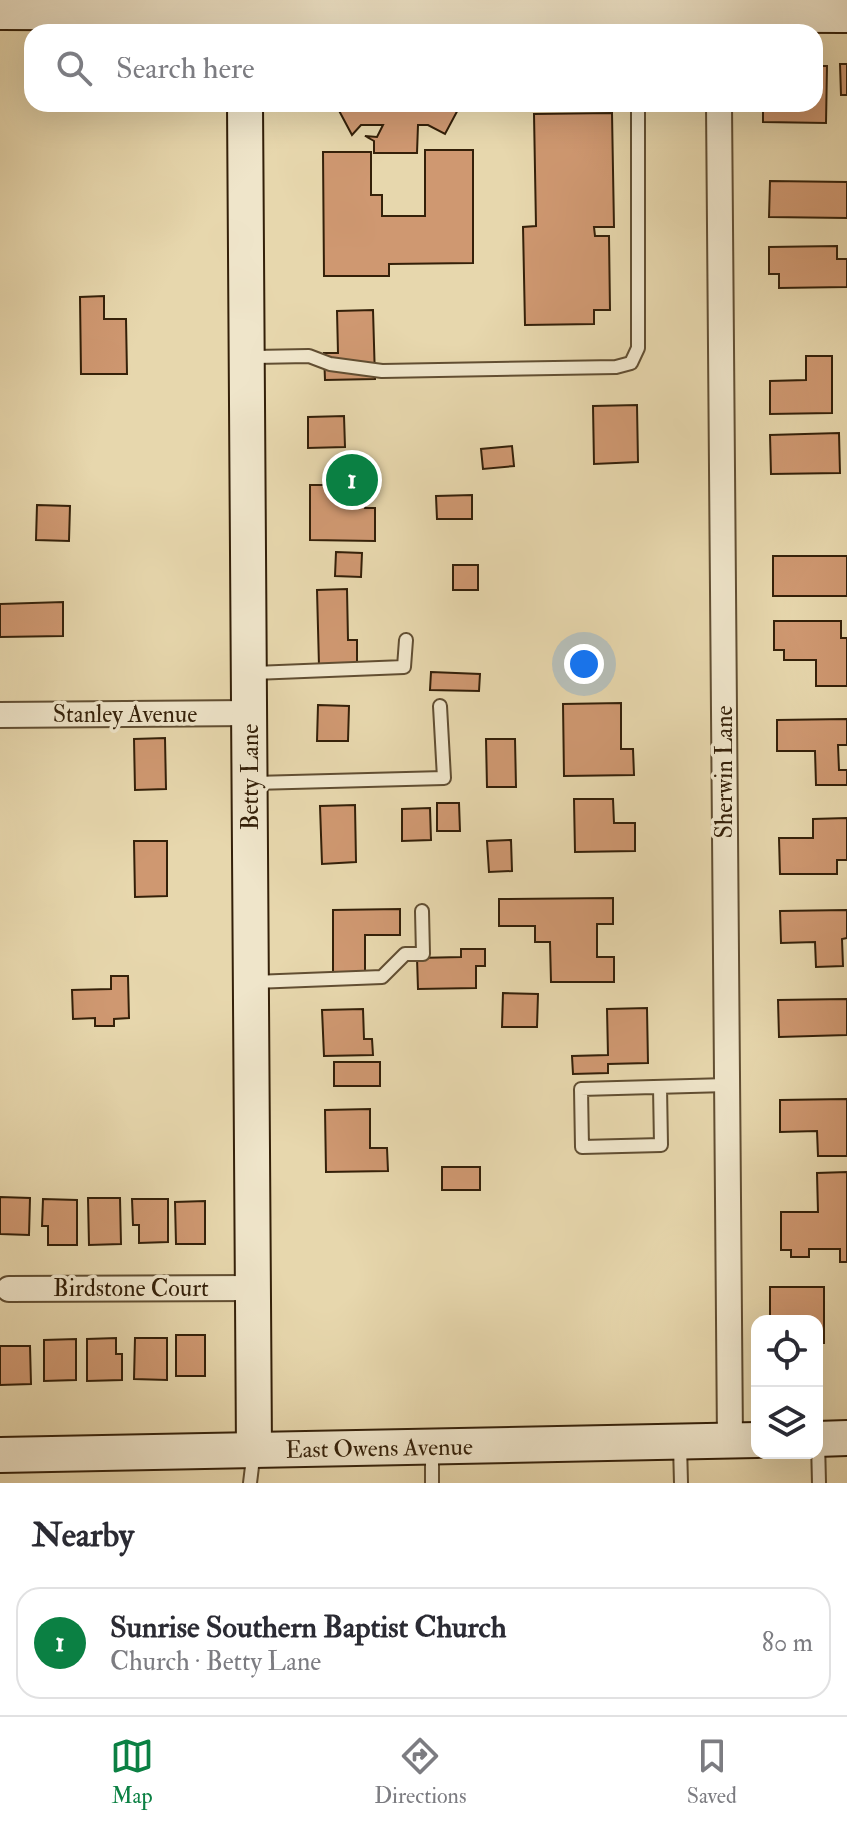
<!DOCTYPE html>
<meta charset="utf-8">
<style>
body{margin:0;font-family:"IM FELL Double Pica",serif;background:#f7f7f7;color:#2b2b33}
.controls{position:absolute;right:24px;bottom:24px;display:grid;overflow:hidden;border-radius:16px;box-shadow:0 8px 32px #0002}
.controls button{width:72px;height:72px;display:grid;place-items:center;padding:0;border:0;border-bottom:2px solid #e1e1e2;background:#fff;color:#2b2b33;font:40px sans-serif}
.you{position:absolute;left:584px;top:664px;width:28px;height:28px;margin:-20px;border:6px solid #fff;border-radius:50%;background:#1a73e8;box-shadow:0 0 0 12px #1a73e833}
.badge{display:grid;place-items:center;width:52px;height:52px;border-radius:50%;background:#0b8043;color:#fff;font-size:26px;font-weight:700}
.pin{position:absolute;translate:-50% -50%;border:4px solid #fff;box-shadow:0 2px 8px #0006}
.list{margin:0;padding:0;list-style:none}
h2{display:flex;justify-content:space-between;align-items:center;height:104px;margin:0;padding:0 32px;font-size:34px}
h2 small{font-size:26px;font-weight:400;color:#7c7c81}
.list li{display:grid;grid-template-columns:52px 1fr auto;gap:24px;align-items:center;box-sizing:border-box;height:112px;margin:0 16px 16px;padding:0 16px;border:2px solid #e1e1e2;border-radius:24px}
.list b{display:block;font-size:30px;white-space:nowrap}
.list p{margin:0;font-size:26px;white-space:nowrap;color:#7c7c81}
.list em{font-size:26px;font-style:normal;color:#7c7c81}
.icon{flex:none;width:44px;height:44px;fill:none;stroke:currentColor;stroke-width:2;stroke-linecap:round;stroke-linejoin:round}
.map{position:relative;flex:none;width:847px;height:1483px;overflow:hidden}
.search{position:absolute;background:#fff;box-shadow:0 8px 32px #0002;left:24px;right:24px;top:24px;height:88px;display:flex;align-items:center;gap:20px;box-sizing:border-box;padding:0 28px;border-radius:24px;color:#7c7c81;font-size:30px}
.sheet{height:232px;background:#fff}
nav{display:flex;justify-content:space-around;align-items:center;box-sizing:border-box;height:112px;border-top:2px solid #e1e1e2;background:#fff;font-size:22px;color:#7c7c81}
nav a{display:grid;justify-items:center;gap:4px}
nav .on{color:#0b8043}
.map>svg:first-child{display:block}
</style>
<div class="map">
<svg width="847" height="1483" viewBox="0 0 847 1483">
<rect width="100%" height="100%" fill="#e7d7ad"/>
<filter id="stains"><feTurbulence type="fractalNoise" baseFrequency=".0025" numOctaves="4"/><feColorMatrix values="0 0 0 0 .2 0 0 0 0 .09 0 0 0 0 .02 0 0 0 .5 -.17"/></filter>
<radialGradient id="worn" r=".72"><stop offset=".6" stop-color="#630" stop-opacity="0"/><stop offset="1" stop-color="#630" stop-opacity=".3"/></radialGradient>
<!-- building -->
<g fill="#cf9871" stroke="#342009" stroke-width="2">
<polygon points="840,64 847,64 847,95 841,95"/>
<polygon points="815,66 827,66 826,123 763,122 763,104 815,104"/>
<polygon points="461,104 445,134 428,125 418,125 417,153 374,153 374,141 365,136 377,137 383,125 361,125 352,135 336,105"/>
<polygon points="612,113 614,227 594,227 595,236 609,236 610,310 594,310 594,324 525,325 523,227 536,226 534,114"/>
<polygon points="425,150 473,150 473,263 389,264 389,276 324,276 323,152 371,152 371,195 382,195 382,216 425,216"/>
<polygon points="770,181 847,182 847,218 769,217"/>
<polygon points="837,246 837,259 847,259 847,287 779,288 779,274 769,274 769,247"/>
<polygon points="104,296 104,319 126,319 127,374 81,374 80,297"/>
<polygon points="373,310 375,379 325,380 324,353 338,353 337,311"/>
<polygon points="806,356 832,356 832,413 770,414 770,381 806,380"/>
<polygon points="637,405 638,462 594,464 593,406"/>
<polygon points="344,416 345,447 308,448 308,417"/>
<polygon points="839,433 840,473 771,474 770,435"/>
<polygon points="512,446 514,466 483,469 481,449"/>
<polygon points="310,485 366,485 365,508 375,508 375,541 310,540"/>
<polygon points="472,495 472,519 437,519 436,496"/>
<polygon points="37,505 70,506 69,541 36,540"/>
<polygon points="336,552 362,553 361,577 335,576"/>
<rect x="773" y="556" width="74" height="40"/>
<rect x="453" y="565" width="25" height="25"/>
<polygon points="347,589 348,640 357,640 357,665 319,666 317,590"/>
<polygon points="63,602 63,636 0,637 0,604"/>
<polygon points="774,621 841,621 841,638 847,638 847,686 816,686 816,660 784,660 784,650 774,650"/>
<polygon points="431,672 480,674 479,691 430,690"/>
<polygon points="621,703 621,749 633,749 634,775 564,776 563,704"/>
<polygon points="318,705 349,706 348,741 317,741"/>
<polygon points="847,719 847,745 838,745 839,770 847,770 847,785 816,785 815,751 777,751 777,720"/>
<polygon points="165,738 166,789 135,790 134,739"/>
<polygon points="486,739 515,739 516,787 487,787"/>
<polygon points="574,799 613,799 614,823 635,823 635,851 575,852"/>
<polygon points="437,803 459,803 460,831 437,831"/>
<polygon points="355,805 356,862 322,864 320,806"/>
<polygon points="430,808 431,840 402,841 402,809"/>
<polygon points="847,818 847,860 837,860 837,874 780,874 779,838 813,838 813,819"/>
<polygon points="511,840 512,871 489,872 487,841"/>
<polygon points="134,841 167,841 167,896 135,897"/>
<polygon points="613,898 613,924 597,924 597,957 614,957 614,982 551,982 550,942 535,942 535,926 499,926 499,899"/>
<polygon points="400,909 400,935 365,935 365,973 333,974 333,910"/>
<polygon points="847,910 847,938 842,939 843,966 816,967 815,942 781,943 780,911"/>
<polygon points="461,949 485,949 485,966 476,966 476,988 418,989 417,958 461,957"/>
<polygon points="111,976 128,976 129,1018 114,1019 114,1026 95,1026 95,1018 73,1019 72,990 111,989"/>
<polygon points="503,993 538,994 537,1027 502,1027"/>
<polygon points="847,999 847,1035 779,1037 778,1000"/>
<polygon points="647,1008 648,1063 608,1064 608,1073 573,1074 572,1056 608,1055 607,1009"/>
<polygon points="363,1009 364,1039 372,1039 373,1055 324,1056 322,1010"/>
<rect x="334" y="1062" width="46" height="24"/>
<polygon points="847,1099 847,1156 818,1156 817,1131 780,1132 780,1100"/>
<polygon points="370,1109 370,1148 387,1148 388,1171 326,1172 325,1110"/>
<rect x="442" y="1167" width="38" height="23"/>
<polygon points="847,1172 847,1262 840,1262 840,1249 809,1249 809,1257 791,1257 791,1250 781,1250 781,1212 818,1212 817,1173"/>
<polygon points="0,1197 30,1198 29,1235 0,1234"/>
<polygon points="88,1198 120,1198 121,1244 89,1245"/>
<polygon points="43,1199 77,1200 77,1245 48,1245 48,1226 42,1226"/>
<polygon points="132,1199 168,1199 168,1242 139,1243 139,1225 133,1225"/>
<polygon points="205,1201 205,1244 176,1244 175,1202"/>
<polygon points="770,1287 824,1287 824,1343 817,1343 817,1321 770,1321"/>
<rect x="176" y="1335" width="29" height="41"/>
<polygon points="116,1338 116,1354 122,1354 122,1380 87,1381 87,1339"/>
<polygon points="135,1338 167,1338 167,1380 134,1379"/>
<polygon points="76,1339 76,1380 44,1381 44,1340"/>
<polygon points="0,1346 30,1346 31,1384 0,1385"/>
</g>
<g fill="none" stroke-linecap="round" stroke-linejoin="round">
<defs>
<g id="lane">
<polyline points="249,357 309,356 330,364 382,371 616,367 631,363 638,348 638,104"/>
<polyline points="253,673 404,667 406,640"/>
<polyline points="253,783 444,778 440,706"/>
<polyline points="254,982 382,977 405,954 423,954 422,911"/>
<polyline points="660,1087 661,1145 582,1147 581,1089 727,1085"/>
<polyline points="818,1442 819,1483"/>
<polyline points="680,1445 681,1483"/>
<polyline points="250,1483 254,1450"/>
<polyline points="432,1483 432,1450"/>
</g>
<g id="street">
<polyline points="719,104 730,1441"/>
<polyline points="0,715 250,713"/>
<polyline points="9,1289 253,1288"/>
</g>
<g id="secondary">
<polyline points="0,12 847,15"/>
<polyline points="245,104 254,1450"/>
<polyline points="817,1439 847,1438"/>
<polyline points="0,1455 757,1440"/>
</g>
</defs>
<!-- lane casing -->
<use href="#lane" stroke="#614e32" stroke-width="16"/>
<!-- street casing -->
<use href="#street" stroke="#614e32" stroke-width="28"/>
<!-- secondary casing -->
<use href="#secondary" stroke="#342009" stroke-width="38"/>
<!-- lane -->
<use href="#lane" stroke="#efe5ca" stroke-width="12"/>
<!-- street -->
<use href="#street" stroke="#efe5ca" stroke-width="24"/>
<!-- secondary -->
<use href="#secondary" stroke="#efe5ca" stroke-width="34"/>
</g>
<g text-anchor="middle" stroke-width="7" stroke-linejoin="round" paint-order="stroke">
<!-- street labels -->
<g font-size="24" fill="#342009" stroke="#efe5ca">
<text x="125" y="722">Stanley Avenue</text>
<text transform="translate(724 772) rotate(-90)" y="8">Sherwin Lane</text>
<text transform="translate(250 777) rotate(-90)" y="8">Betty Lane</text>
<text x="131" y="1296">Birdstone Court</text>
<text transform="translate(379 1448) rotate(-1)" y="8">East Owens Avenue</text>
</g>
</g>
<rect width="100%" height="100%" filter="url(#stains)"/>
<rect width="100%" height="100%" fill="url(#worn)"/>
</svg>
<div class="controls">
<button><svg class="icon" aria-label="locate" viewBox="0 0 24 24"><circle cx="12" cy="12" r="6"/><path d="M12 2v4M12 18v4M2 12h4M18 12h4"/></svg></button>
<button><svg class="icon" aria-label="layers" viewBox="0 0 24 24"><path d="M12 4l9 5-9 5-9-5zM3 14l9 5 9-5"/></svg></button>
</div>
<div class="you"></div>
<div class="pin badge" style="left:352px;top:480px">1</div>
<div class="search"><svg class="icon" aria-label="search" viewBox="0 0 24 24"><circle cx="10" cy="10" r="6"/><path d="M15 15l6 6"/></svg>Search here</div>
</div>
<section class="sheet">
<h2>Nearby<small></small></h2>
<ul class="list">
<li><span class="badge">1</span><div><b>Sunrise Southern Baptist Church</b><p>Church · Betty Lane</p></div><em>80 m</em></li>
</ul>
</section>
<nav>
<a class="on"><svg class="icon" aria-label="map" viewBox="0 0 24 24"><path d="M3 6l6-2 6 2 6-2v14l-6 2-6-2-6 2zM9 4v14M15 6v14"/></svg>Map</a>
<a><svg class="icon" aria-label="directions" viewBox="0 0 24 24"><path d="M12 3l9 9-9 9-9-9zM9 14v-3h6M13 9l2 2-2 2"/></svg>Directions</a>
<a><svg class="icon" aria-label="saved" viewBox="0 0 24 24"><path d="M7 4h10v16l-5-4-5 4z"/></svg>Saved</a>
</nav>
